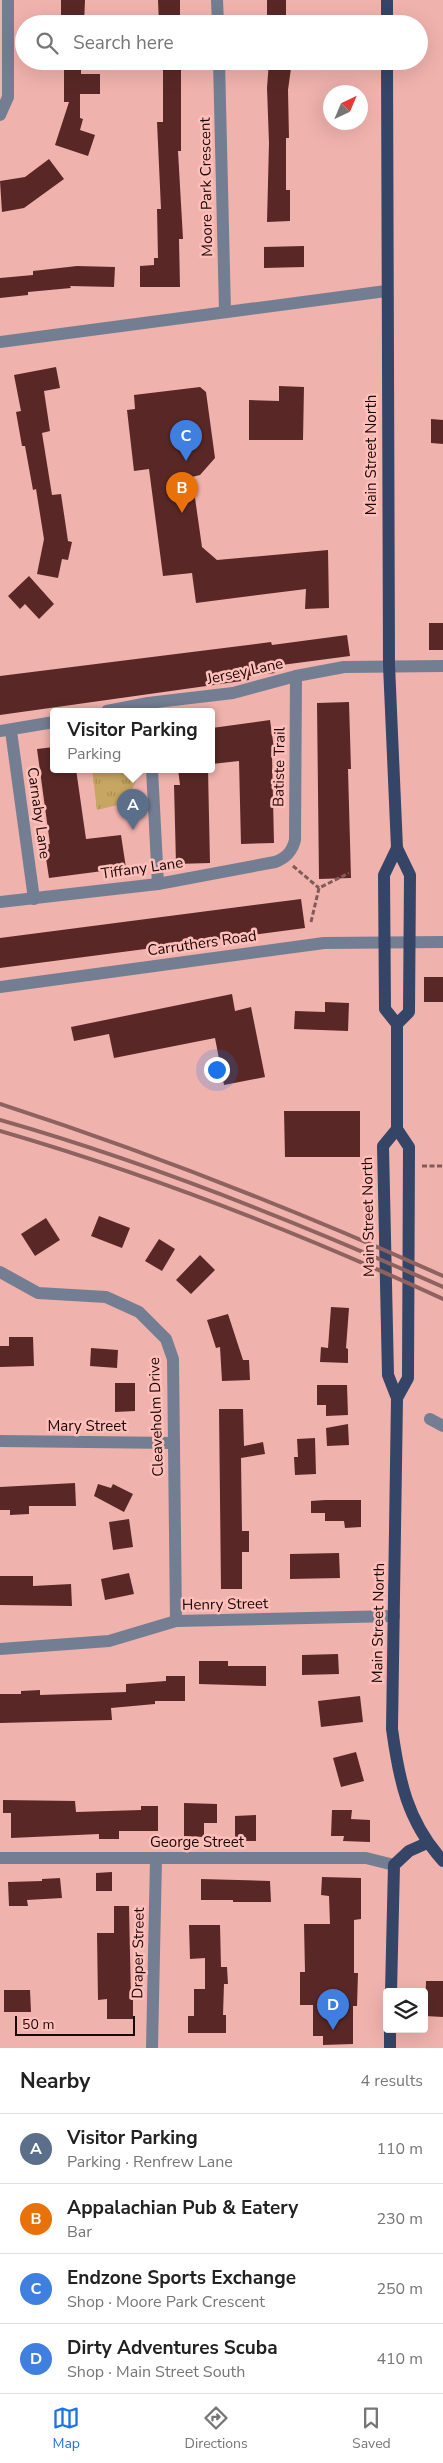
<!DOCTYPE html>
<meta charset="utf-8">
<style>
body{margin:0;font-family:"Nunito Sans",sans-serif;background:#f6f6f6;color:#222}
.controls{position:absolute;right:15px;bottom:15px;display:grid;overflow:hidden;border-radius:5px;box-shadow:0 5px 20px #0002}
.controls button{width:45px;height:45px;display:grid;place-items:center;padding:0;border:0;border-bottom:1px solid #e0e0e0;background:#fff;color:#222;font:25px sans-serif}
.compass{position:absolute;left:323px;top:85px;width:45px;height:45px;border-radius:50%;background:#fff;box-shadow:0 5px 20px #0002;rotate:44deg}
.scale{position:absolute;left:15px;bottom:12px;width:120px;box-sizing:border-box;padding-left:5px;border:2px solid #1b0706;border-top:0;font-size:14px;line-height:18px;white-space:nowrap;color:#1b0706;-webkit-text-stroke:4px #febfba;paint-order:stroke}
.you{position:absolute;left:216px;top:1069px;width:18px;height:18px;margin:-12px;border:4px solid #fff;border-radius:50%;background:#1a73e8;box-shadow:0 0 0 8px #1a73e833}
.badge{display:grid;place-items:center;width:32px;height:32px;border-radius:50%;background:#1a73e8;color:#fff;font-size:16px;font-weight:700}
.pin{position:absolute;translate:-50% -41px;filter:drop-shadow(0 1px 2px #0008)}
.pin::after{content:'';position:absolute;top:26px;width:18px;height:15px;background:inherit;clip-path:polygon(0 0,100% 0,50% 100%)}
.popup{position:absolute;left:50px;top:708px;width:165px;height:65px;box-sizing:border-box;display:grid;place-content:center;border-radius:5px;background:#fff;filter:drop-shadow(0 1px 4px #0005);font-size:16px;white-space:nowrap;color:#767676}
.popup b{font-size:19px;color:#222}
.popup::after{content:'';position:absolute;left:50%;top:100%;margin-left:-10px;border:10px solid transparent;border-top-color:#fff}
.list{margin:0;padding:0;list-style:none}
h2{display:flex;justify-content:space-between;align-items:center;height:65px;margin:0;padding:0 20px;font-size:21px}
h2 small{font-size:16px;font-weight:400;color:#767676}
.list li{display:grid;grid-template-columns:32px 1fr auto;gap:15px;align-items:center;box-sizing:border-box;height:70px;padding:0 20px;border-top:1px solid #e0e0e0}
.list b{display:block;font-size:19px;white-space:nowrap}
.list p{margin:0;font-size:16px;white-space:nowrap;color:#767676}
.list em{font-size:16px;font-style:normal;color:#767676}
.icon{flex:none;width:28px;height:28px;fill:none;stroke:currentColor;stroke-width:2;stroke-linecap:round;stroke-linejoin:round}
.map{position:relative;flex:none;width:443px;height:2048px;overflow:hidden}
.search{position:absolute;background:#fff;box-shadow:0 5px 20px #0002;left:15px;right:15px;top:15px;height:55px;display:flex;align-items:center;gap:12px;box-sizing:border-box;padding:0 18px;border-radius:28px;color:#767676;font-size:19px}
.sheet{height:345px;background:#fff}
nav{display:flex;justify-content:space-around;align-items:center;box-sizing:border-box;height:70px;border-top:1px solid #e0e0e0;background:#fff;font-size:14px;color:#767676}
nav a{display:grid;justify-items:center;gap:2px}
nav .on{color:#1a73e8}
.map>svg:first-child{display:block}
</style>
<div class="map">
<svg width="443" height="2048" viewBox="0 0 443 2048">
<defs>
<pattern id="grass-tufts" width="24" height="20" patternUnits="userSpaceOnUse" patternTransform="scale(1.25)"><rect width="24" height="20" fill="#c7a663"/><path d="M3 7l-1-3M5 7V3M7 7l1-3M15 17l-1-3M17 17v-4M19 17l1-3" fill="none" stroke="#aa8d54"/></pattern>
</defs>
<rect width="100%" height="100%" fill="#f0b2ad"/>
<!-- grass -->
<polygon fill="url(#grass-tufts)" points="92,769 136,769 137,779 126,803 97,810"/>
<!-- building -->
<g fill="#592826">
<polygon points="61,0 85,0 84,24 61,23"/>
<polygon points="158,0 180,0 180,24 159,24"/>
<rect x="267" y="0" width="19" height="24"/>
<polygon points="64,61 81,61 81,74 100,74 100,94 80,94 80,118 83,119 80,130 95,135 88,156 55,145 69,102 64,102"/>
<polygon points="163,61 181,61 181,151 178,151 183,239 179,239 180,287 140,287 140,266 154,265 154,258 158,258 157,209 161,209 157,122 163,122"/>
<polygon points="269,61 292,61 288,90 289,138 286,138 286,190 290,190 290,221 267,222 269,143 267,88"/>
<polygon points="49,159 64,179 24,208 2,212 0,181 25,177"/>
<polygon points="304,246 304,267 264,268 264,247"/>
<polygon points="77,266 115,267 114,287 70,286 71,288 28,292 28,295 0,298 0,278 33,275 33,271"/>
<polygon points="56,367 60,388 44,391 50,431 42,433 52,495 61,494 68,541 72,542 68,560 62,559 58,578 37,574 44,539 36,489 33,490 25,446 22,446 16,412 21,411 14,375"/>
<polygon points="279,386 304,387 303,440 249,440 249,400 279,401"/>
<polygon points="200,387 206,392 215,458 200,475 192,477 202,547 217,560 328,550 329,608 305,609 306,589 196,603 192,573 163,576 149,469 134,471 127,410 135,409 134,395"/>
<polygon points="431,419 443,420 443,444 431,443"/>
<polygon points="29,576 54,604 39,619 25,604 20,609 8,596"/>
<rect x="429" y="623" width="14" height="27"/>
<polygon points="347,635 350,656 274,666 275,673 249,676 249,680 0,715 0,676 271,642 272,645"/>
<polygon points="349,702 351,769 348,769 351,878 319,879 317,703"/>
<polygon points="270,720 275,756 272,756 274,843 241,844 239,761 212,764 212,728"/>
<polygon points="54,747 54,769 76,769 86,839 121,835 126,868 49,878 44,845 50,844 37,749"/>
<polygon points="178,769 208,769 210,863 176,864 174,785 180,785"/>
<polygon points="301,899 305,928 0,968 0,938"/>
<rect x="424" y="977" width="19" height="25"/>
<polygon points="232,994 235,1011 251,1007 265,1077 224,1085 215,1038 114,1058 109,1034 74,1041 71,1027"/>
<polygon points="325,1002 349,1003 348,1031 294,1029 295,1011 325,1012"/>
<polygon points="284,1111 360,1111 360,1157 285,1157"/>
<polygon points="99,1216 130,1228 122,1248 91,1236"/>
<polygon points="46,1218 60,1240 35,1256 21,1234"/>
<polygon points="159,1239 175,1249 162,1271 145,1261"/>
<polygon points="200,1255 215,1270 191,1294 176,1280"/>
<polygon points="331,1307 349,1308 346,1348 348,1349 348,1363 320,1362 321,1347 328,1348"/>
<polygon points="228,1314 243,1360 249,1360 250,1380 222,1381 220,1347 216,1348 207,1320"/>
<polygon points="9,1337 33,1337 34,1366 0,1367 0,1346 9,1346"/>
<polygon points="91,1348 118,1350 117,1368 90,1366"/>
<polygon points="115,1383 135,1383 135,1411 115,1412"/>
<polygon points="317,1385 347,1385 348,1415 326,1416 326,1405 317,1405"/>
<polygon points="219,1409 243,1409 244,1446 263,1442 265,1454 241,1458 242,1531 249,1531 249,1552 242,1552 242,1589 221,1589"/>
<polygon points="348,1424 349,1445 327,1446 326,1428"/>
<polygon points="315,1438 316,1474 295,1475 294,1457 298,1457 297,1439"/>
<polygon points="75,1483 76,1506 29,1506 29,1514 10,1515 10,1510 0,1510 0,1487"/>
<polygon points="98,1484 111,1488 113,1484 133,1494 124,1512 94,1496"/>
<polygon points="325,1500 361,1500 361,1527 345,1528 344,1521 325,1521 325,1513 311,1513 311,1501"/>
<polygon points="129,1519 133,1547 113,1550 109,1522"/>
<polygon points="339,1553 340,1578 290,1579 290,1554"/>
<polygon points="129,1573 134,1594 105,1600 101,1579"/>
<polygon points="0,1576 33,1576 33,1586 71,1584 72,1606 0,1605"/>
<polygon points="338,1654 339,1674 302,1675 302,1655"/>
<polygon points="199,1661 228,1661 228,1666 266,1666 266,1686 199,1684"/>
<polygon points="166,1676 185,1676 185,1701 155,1701 155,1704 111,1708 112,1720 0,1723 0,1694 21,1694 21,1691 40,1690 40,1695 126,1692 126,1684 166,1681"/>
<polygon points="360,1696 363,1722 321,1727 318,1701"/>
<polygon points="356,1752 364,1781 341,1787 333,1758"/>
<polygon points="3,1800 75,1801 76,1812 141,1810 141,1806 158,1806 158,1831 119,1831 119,1839 99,1839 99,1834 11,1838 11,1813 3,1813"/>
<polygon points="184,1803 217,1804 217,1823 204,1823 204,1837 184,1836"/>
<polygon points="332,1810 352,1810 351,1819 370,1820 370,1842 343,1841 344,1836 331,1836"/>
<polygon points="256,1815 256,1841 235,1841 235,1816"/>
<polygon points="112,1872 112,1891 96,1891 96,1873"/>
<polygon points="322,1877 361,1878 361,1919 354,1920 354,1973 358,1973 357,2006 353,2006 353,2044 323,2045 323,2036 313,2036 313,2005 300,2005 300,1972 305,1972 304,1924 330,1924 329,1896 321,1895"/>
<polygon points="60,1878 62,1898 27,1900 28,1906 9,1906 8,1882 42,1881 42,1879"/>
<polygon points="201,1879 270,1881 271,1902 233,1902 233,1900 201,1900"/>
<polygon points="114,1906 129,1906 131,2000 133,2000 133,2019 107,2019 107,1999 98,2000 97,1933 114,1933"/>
<polygon points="189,1925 220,1925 221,1967 227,1967 228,1984 224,1984 223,2015 226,2015 226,2033 188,2033 188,2016 194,2016 194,1989 205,1989 205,1958 190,1959"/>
<polygon points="426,1981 443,1981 443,2017 425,2016"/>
<polygon points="4,1990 30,1990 31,2012 4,2012"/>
</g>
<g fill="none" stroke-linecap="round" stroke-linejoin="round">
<!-- path -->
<g stroke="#825a57" stroke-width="3" stroke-dasharray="5 2.5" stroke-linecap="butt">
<polyline points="293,866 319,888"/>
<polyline points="311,922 319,888 349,873"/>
<polyline points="422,1166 443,1166"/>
</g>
<!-- minor -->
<g stroke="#747e92" stroke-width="12">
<polyline points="217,0 218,24"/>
<polyline points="219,61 225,312"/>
<polyline points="0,115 8,97 8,0"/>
<polyline points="0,342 386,291"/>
<polyline points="107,711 148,703 233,693 296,676 344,667 443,666"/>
<polyline points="0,731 54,722"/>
<polyline points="11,731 34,899"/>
<polyline points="152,769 158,884"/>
<path d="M0 902 158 884 275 862C286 858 292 852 295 840L296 676"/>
<polyline points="0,987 324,943 443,942"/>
<polyline points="0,1272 38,1293 106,1297 139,1312 166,1339 173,1359 176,1621"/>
<polyline points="430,1419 443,1426"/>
<polyline points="0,1441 174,1443"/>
<polyline points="0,1649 109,1641 176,1621 394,1616"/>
<polyline points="0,1858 366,1858 394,1865"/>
<polyline points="152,2048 156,1859"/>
</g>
<!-- major -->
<g stroke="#344567" stroke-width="12">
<polyline points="387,24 387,0"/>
<polyline points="387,61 389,665 397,848 410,875 409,1012 397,1024"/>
<polyline points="397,848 384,875 385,1009 397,1024 397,1129 409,1147 408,1378 397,1398"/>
<path d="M397 1129 383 1146 388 1375 397 1398 392 1729C399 1780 407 1821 443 1861"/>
<polyline points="391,1992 394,1865 409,1851 427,1843"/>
<polyline points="390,2048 390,2029"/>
</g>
<!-- rail -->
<g stroke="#8d625f" stroke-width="4">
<path d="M0 1104C151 1153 298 1211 443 1276"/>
<path d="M0 1120C151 1163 300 1223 443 1287"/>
<path d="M0 1131C151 1175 300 1233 443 1299"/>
</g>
</g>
<g text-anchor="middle" stroke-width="5" stroke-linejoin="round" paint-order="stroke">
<!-- street labels -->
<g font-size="15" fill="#1b0706" stroke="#febfba">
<text transform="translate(206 187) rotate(-91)" y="5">Moore Park Crescent</text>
<text transform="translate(371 455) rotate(-90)" y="5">Main Street North</text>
<text transform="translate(245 671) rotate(-12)" y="5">Jersey Lane</text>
<text transform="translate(279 767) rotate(-89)" y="5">Batiste Trail</text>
<text transform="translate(39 813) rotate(82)" y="5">Carnaby Lane</text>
<text transform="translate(142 868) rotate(-8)" y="5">Tiffany Lane</text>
<text transform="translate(202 943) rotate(-8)" y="5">Carruthers Road</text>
<text transform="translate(368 1217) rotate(-91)" y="5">Main Street North</text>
<text transform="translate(156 1417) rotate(-92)" y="5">Cleaveholm Drive</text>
<text x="87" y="1431">Mary Street</text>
<text transform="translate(225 1604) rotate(-1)" y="5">Henry Street</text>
<text transform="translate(378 1623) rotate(-89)" y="5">Main Street North</text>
<text x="197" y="1847">George Street</text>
<text transform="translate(138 1953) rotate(-89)" y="5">Draper Street</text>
</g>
</g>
</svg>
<div class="controls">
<button><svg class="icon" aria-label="layers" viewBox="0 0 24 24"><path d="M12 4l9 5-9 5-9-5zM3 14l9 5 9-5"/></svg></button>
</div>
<svg class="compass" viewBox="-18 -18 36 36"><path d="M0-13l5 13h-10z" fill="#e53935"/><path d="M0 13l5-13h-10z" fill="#767676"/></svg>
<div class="scale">50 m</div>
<div class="you"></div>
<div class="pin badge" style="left:133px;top:830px;background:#5c6f8a">A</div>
<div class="popup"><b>Visitor Parking</b>Parking</div>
<div class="pin badge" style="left:182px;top:513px;background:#e8710a">B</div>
<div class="pin badge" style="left:186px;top:461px;background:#3f7fe0">C</div>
<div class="pin badge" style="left:333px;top:2030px;background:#3f7fe0">D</div>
<div class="search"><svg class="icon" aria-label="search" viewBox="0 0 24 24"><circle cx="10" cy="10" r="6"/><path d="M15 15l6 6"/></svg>Search here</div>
</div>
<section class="sheet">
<h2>Nearby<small>4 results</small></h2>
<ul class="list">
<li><span class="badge" style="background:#5c6f8a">A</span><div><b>Visitor Parking</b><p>Parking · Renfrew Lane</p></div><em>110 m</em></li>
<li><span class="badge" style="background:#e8710a">B</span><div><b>Appalachian Pub &amp; Eatery</b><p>Bar</p></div><em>230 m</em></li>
<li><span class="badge" style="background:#3f7fe0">C</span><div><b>Endzone Sports Exchange</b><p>Shop · Moore Park Crescent</p></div><em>250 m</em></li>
<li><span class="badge" style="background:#3f7fe0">D</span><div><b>Dirty Adventures Scuba</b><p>Shop · Main Street South</p></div><em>410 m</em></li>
</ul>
</section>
<nav>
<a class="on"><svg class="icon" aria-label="map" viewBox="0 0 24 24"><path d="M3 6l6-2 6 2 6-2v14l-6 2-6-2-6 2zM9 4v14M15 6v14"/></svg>Map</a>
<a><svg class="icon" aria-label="directions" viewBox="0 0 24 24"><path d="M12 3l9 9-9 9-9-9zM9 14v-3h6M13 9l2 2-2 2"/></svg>Directions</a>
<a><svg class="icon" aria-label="saved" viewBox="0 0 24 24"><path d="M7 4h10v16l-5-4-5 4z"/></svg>Saved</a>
</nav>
